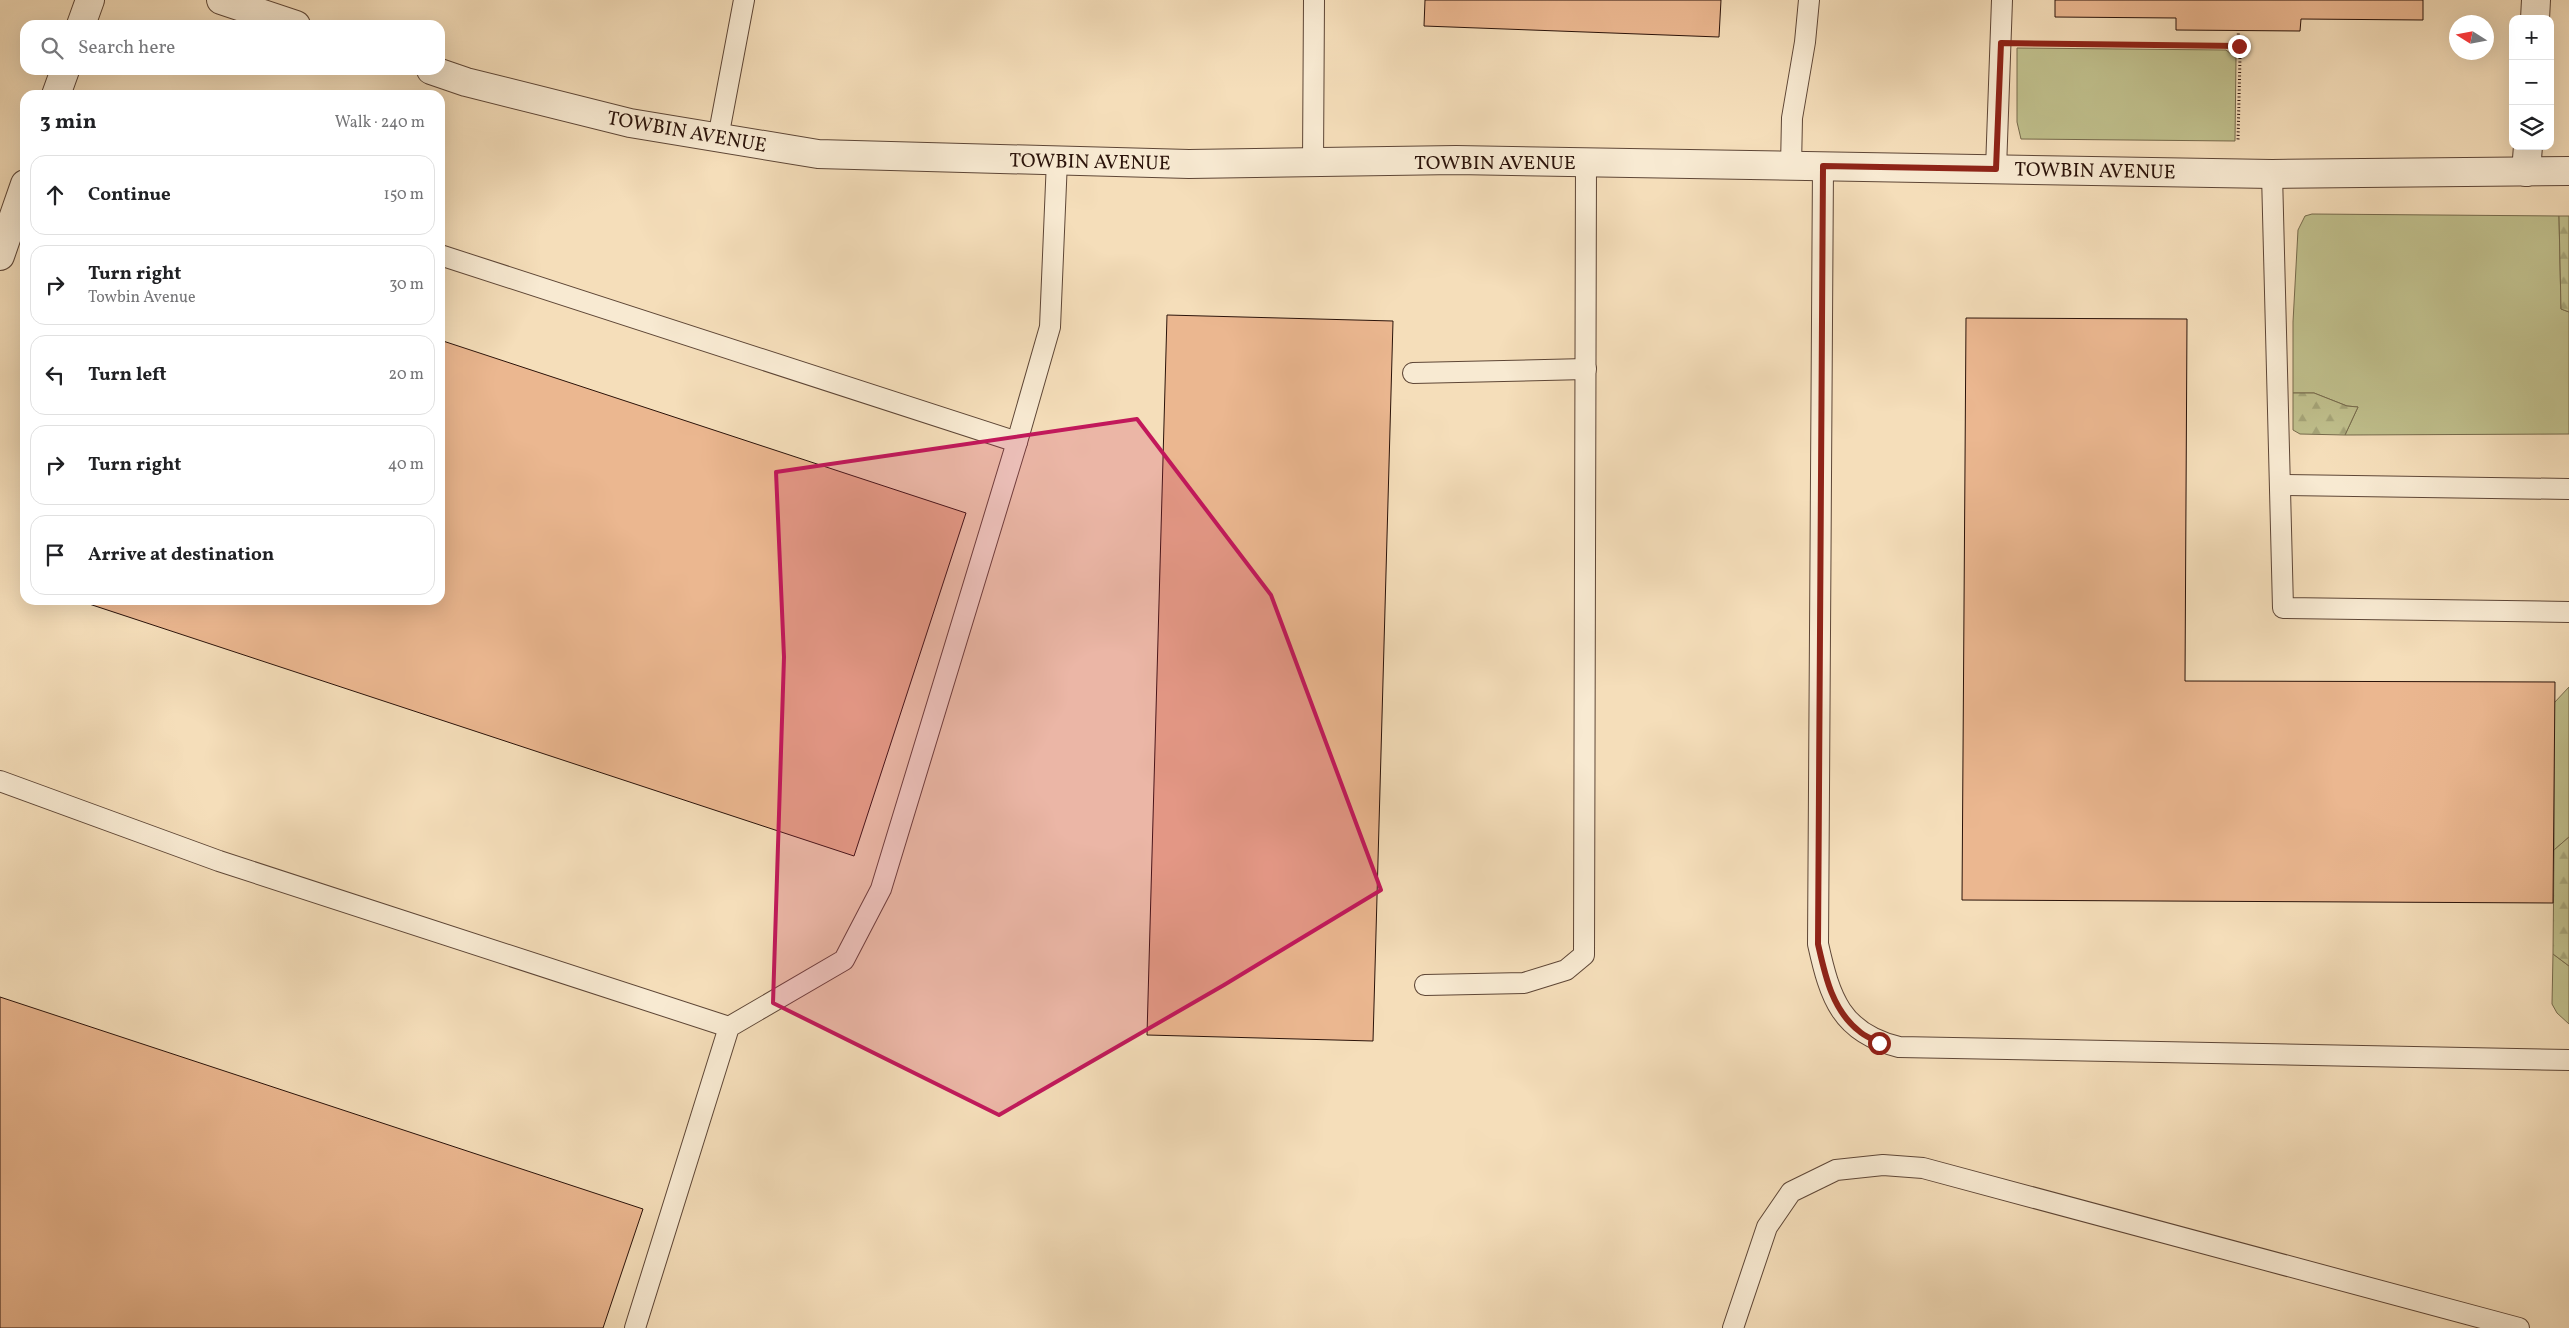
<!DOCTYPE html>
<meta charset="utf-8">
<style>
body{margin:0;font-family:Vollkorn,serif;background:#f2f2f2;color:#202124}
.controls{position:absolute;right:15px;top:15px;display:grid;overflow:hidden;border-radius:10px;box-shadow:0 5px 20px #0002}
.controls button{width:45px;height:45px;display:grid;place-items:center;padding:0;border:0;border-bottom:1px solid #e0e0e0;background:#fff;color:#202124;font:25px sans-serif}
.compass{position:absolute;left:2449px;top:15px;width:45px;height:45px;border-radius:50%;background:#fff;box-shadow:0 5px 20px #0002;rotate:281deg}
.stop{position:absolute;width:15px;height:15px;margin:-11px;border:4px solid #8f2418;border-radius:50%;background:#fff}
.stop.end{background:#8f2418;border-color:#fff;box-shadow:0 1px 5px #0008}
.list{margin:0;padding:0;list-style:none}
h2{display:flex;justify-content:space-between;align-items:center;height:65px;margin:0;padding:0 20px;font-size:21px}
h2 small{font-size:16px;font-weight:400;color:#757577}
.list li{display:grid;grid-template-columns:32px 1fr auto;gap:15px;align-items:center;box-sizing:border-box;height:80px;margin:0 10px 10px;padding:0 10px;border:1px solid #e0e0e0;border-radius:15px}
.list b{display:block;font-size:19px;white-space:nowrap}
.list p{margin:0;font-size:16px;white-space:nowrap;color:#757577}
.list em{font-size:16px;font-style:normal;color:#757577}
.icon{flex:none;width:28px;height:28px;fill:none;stroke:currentColor;stroke-width:2;stroke-linecap:round;stroke-linejoin:round}
.map{position:relative;flex:none;width:2569px;height:1328px;overflow:hidden}
.search{position:absolute;background:#fff;box-shadow:0 5px 20px #0002;left:20px;top:20px;width:425px;height:55px;display:flex;align-items:center;gap:12px;box-sizing:border-box;padding:0 18px;border-radius:15px;color:#757577;font-size:19px}
.panel{position:absolute;background:#fff;box-shadow:0 5px 20px #0002;left:20px;top:90px;width:425px;height:515px;border-radius:15px}
.map>svg:first-child{display:block}
</style>
<div class="map">
<svg width="2569" height="1328" viewBox="0 0 2569 1328">
<defs>
<pattern id="forest-firs" width="22" height="20" patternUnits="userSpaceOnUse" patternTransform="scale(1.25)"><rect width="22" height="20" fill="#c0c08d"/><path d="M5 1l3.5 6h-7zM16 11l3.5 6h-7z" fill="#a5a478"/></pattern>
</defs>
<rect width="100%" height="100%" fill="#f5deba"/>
<filter id="stains"><feTurbulence type="fractalNoise" baseFrequency=".004" numOctaves="4"/><feColorMatrix values="0 0 0 0 .2 0 0 0 0 .09 0 0 0 0 .02 0 0 0 .5 -.17"/></filter>
<radialGradient id="worn" r=".72"><stop offset=".6" stop-color="#630" stop-opacity="0"/><stop offset="1" stop-color="#630" stop-opacity=".3"/></radialGradient>
<!-- green -->
<g fill="#c0c08d" stroke="#766a4c">
<polygon points="2017,48 2226,50 2236,58 2235,141 2021,139 2017,122"/>
<polygon points="2312,214 2559,216 2561,309 2569,312 2569,434 2345,435 2358,407 2347,406 2314,393 2293,393 2293,322 2298,230 2305,216"/>
<polygon points="2569,687 2569,837 2554,850 2554,703"/>
<polygon points="2553,954 2569,966 2569,1024 2557,1013 2552,1004"/>
</g>
<!-- forest -->
<g fill="url(#forest-firs)" stroke="#766a4c">
<polygon points="2559,216 2569,216 2569,312 2561,309"/>
<polygon points="2293,393 2314,393 2347,406 2358,407 2345,435 2300,434 2293,430"/>
<polygon points="2569,837 2569,966 2553,954 2554,850"/>
</g>
<!-- building -->
<g fill="#ebb790" stroke="#2b130a">
<polygon points="1425,0 1721,0 1719,37 1424,26"/>
<polygon points="2055,0 2423,0 2423,20 2301,19 2300,31 2176,30 2176,18 2055,17"/>
<polygon points="1167,315 1393,321 1373,1041 1147,1035"/>
<polygon points="1966,318 2187,319 2185,681 2555,682 2553,903 1962,900"/>
<polygon points="440,340 966,513 854,856 77,600 440,600"/>
<polygon points="0,997 643,1209 603,1328 0,1328"/>
</g>
<g fill="none" stroke-linecap="round" stroke-linejoin="round">
<defs>
<g id="service">
<polyline points="718,138 744,0"/>
<polyline points="1313,162 1314,0"/>
<polyline points="1791,166 1792,118 1805,42 1809,0"/>
<path d="M1823 166 1818 944C1830 998 1841 1033 1899 1047L2569 1060"/>
<polyline points="1996,169 2002,0"/>
<polyline points="2272,174 2283,608 2569,612"/>
<polyline points="440,255 1017,442 881,889 844,960 729,1027 635,1328"/>
<polyline points="1413,373 1586,369"/>
<polyline points="1017,442 1050,327 1057,160"/>
<polyline points="2280,485 2569,489"/>
<polyline points="0,781 219,861 729,1027"/>
<polyline points="1425,985 1524,983 1566,970 1584,955 1586,162"/>
<polyline points="1733,1328 1767,1227 1791,1192 1836,1170 1883,1165 1923,1168 2519,1328"/>
</g>
<g id="minor">
<polyline points="2535,19 2536,0"/>
<polyline points="2526,172 2528,146"/>
</g>
<g id="tertiary">
<polyline points="221,0 296,25"/>
<polyline points="81,25 90,0"/>
<polyline points="431,70 466,82 630,123 818,154 1189,164 1456,160 2272,174 2569,171"/>
<polyline points="56,95 65,70"/>
<polyline points="0,256 25,184"/>
</g>
</defs>
<!-- service casing -->
<use href="#service" stroke="#5e4636" stroke-width="22"/>
<!-- minor casing -->
<use href="#minor" stroke="#5e4636" stroke-width="30"/>
<!-- tertiary casing -->
<use href="#tertiary" stroke="#5e4636" stroke-width="30"/>
<!-- path -->
<g stroke="#2b130a" stroke-width="3" stroke-dasharray="1 2.5" stroke-linecap="butt">
<polyline points="2238,30 2240,57 2238,140"/>
<polyline points="2030,44 2239,46"/>
</g>
<!-- service -->
<use href="#service" stroke="#f8ead2" stroke-width="20"/>
<!-- minor -->
<use href="#minor" stroke="#f8ead2" stroke-width="28"/>
<!-- tertiary -->
<use href="#tertiary" stroke="#f8ead2" stroke-width="28"/>
</g>
<g fill="none" stroke-linecap="round" stroke-linejoin="round">
<!-- route -->
<path stroke="#8f2418" stroke-width="6" d="M1879 1043C1873 1039 1864 1036 1859 1031 1832 1010 1825 975 1818 944L1823 166 1996 169 2001 43 2239 46"/>
</g>
<!-- marked area -->
<path fill="#c2185b" fill-opacity="0.2" stroke="#c2185b" stroke-width="4" stroke-linejoin="round" d="M1137 419 1271 595 1381 890 1224 985 999 1115 773 1003 784 657 776 472Z"/>
<g text-anchor="middle" stroke-width="4.5" stroke-linejoin="round" paint-order="stroke">
<!-- street labels -->
<g font-size="20" fill="#2b130a" stroke="#f8ead2">
<text transform="translate(687 131) rotate(10)" y="7">TOWBIN AVENUE</text>
<text transform="translate(1090 161) rotate(1)" y="7">TOWBIN AVENUE</text>
<text x="1495" y="169">TOWBIN AVENUE</text>
<text transform="translate(2095 170) rotate(1)" y="7">TOWBIN AVENUE</text>
</g>
</g>
<rect width="100%" height="100%" filter="url(#stains)"/>
<rect width="100%" height="100%" fill="url(#worn)"/>
</svg>
<div class="controls">
<button>+</button>
<button>−</button>
<button><svg class="icon" aria-label="layers" viewBox="0 0 24 24"><path d="M12 4l9 5-9 5-9-5zM3 14l9 5 9-5"/></svg></button>
</div>
<svg class="compass" viewBox="-18 -18 36 36"><path d="M0-13l5 13h-10z" fill="#e53935"/><path d="M0 13l5-13h-10z" fill="#757577"/></svg>
<div class="stop" style="left:1879px;top:1043px"></div>
<div class="stop end" style="left:2239px;top:46px"></div>
<div class="search"><svg class="icon" aria-label="search" viewBox="0 0 24 24"><circle cx="10" cy="10" r="6"/><path d="M15 15l6 6"/></svg>Search here</div>
<section class="panel">
<h2>3 min<small>Walk · 240 m</small></h2>
<ul class="list">
<li><svg class="icon" aria-label="ahead" viewBox="0 0 24 24"><path d="M12 20V5M6 11l6-6 6 6"/></svg><div><b>Continue</b></div><em>150 m</em></li>
<li><svg class="icon" aria-label="right" viewBox="0 0 24 24"><path d="M7 20v-9h11M14 6l5 5-5 5"/></svg><div><b>Turn right</b><p>Towbin Avenue</p></div><em>30 m</em></li>
<li><svg class="icon" aria-label="left" viewBox="0 0 24 24"><path d="M17 20v-9H6M10 6l-5 5 5 5"/></svg><div><b>Turn left</b></div><em>20 m</em></li>
<li><svg class="icon" aria-label="right" viewBox="0 0 24 24"><path d="M7 20v-9h11M14 6l5 5-5 5"/></svg><div><b>Turn right</b></div><em>40 m</em></li>
<li><svg class="icon" aria-label="arrive" viewBox="0 0 24 24"><path d="M6 21V4h12l-3 4 3 4H6"/></svg><div><b>Arrive at destination</b></div></li>
</ul>
</section>
</div>
